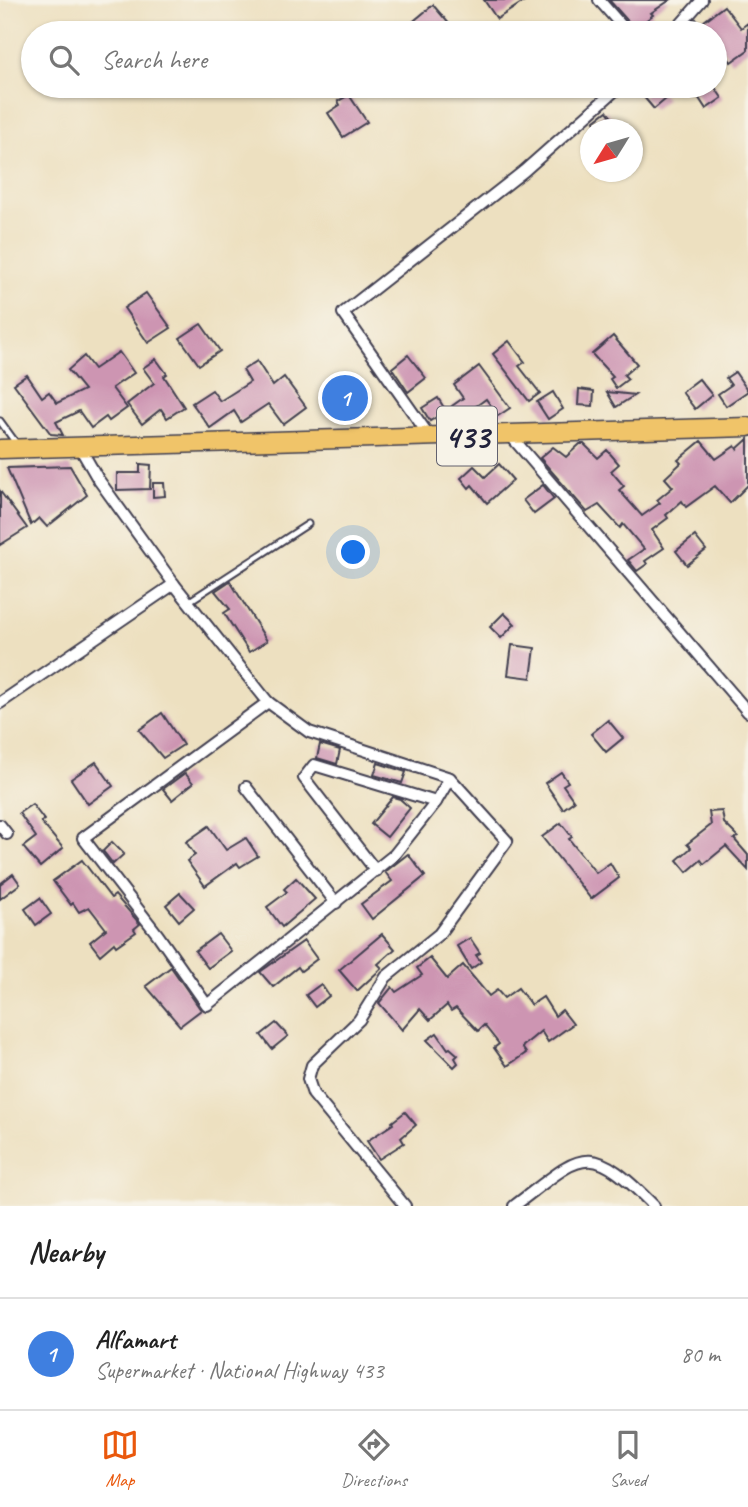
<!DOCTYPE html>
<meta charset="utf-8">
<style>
body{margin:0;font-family:Caveat,sans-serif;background:#f6f6f6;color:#222}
.compass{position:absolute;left:580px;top:119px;width:63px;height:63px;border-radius:50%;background:#fff;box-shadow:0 2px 5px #0004;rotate:233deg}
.you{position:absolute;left:354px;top:553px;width:24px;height:24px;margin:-18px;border:5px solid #fff;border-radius:50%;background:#1a73e8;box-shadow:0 0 0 10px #1a73e833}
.badge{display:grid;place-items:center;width:46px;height:46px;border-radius:50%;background:#ea580c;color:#fff;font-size:23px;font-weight:700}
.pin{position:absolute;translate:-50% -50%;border:4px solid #fff;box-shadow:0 2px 7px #0006}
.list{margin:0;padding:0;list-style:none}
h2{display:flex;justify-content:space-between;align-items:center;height:91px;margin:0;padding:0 28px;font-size:30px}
h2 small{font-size:23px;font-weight:400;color:#767676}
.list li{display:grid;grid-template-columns:46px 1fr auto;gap:21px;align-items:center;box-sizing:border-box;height:112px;padding:0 28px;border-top:2px solid #e0e0e0}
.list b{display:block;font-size:26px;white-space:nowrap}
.list p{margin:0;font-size:23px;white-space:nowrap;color:#767676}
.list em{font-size:23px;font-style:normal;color:#767676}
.icon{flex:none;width:38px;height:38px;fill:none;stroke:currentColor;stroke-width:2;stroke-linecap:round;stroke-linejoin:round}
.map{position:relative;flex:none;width:748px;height:1206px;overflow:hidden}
.search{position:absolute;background:#fff;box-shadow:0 2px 5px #0004;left:21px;right:21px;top:21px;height:77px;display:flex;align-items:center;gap:18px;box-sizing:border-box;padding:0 24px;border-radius:38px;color:#767676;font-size:26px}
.sheet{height:203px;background:#fff}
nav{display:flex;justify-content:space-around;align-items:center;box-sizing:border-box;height:98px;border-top:2px solid #e0e0e0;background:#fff;font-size:19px;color:#767676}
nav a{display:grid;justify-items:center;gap:4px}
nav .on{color:#ea580c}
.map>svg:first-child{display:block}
</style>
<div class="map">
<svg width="748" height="1206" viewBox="0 0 748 1206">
<rect width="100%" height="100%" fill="#f7f3e8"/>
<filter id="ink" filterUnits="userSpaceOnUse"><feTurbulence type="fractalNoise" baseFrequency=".0143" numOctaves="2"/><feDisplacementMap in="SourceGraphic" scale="14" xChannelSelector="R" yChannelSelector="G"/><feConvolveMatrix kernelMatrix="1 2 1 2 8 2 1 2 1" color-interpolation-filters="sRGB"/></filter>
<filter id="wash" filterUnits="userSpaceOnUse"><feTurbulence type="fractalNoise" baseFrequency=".00686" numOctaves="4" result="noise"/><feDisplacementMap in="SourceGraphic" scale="28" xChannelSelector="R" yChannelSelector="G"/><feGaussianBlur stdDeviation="1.57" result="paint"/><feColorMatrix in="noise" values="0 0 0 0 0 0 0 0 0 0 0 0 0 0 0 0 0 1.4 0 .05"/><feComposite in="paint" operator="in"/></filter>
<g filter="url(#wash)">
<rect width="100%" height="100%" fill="#ede0c0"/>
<g id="blocks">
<!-- building -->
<g fill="#cd95b2">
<polygon points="484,0 526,0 497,19"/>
<polygon points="609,0 670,0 651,13 653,15 635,29"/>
<polygon points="433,5 457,33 415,33 409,25"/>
<polygon points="724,6 741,28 748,23 748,50 731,62 715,38 715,33 683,33 696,19 700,24"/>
<polygon points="655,86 666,99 654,109 643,96"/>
<polygon points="691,86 714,86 722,98 706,109"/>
<polygon points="349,95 367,122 343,137 328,113 340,105 338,101"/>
<polygon points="607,111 621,130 601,130 594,121"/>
<polygon points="146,293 171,328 148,343 124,308"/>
<polygon points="201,324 220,351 199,365 180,338"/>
<polygon points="613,336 637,364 624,375 628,379 616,388 610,379 613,377 592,354"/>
<polygon points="509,341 525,362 519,366 540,393 529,401 493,354"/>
<polygon points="119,352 134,373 112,388 127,408 109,421 106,417 91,428 79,411 56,422 63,435 51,434 14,384 27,375 42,397 49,392 57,403 84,390 68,370 84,356 94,369"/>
<polygon points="408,355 426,378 408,392 392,368"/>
<polygon points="156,359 167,374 164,376 184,407 167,418 161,409 142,424 127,404 154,383 143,368"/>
<polygon points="257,361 273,386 284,377 306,407 283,424 268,404 241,422 234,411 210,428 192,403 212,390 220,401 250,382 243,370"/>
<polygon points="479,366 510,408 498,416 486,399 461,417 452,406 463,398 454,385"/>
<polygon points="735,372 748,391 726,406 718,394 731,385 726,378"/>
<polygon points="699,379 712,395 695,409 682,392"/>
<polygon points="579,389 594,391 593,406 578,405"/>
<polygon points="553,392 563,409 548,419 537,402"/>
<polygon points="607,392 635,395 616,407"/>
<polygon points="438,398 446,411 430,421 422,408"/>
<polygon points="748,439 748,485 730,503 715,486 686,507 682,501 666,515 668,518 652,530 664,548 645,561 647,564 637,571 628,560 644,549 623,524 620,528 599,505 587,512 540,458 553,447 566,457 580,444 584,444 598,458 607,450 619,464 611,471 624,486 619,490 642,516 660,503 657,500 673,487 665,478 681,463 678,460 701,441 716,459 735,446 737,449"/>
<polygon points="140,464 151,465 150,489 117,490 117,473 140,473"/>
<polygon points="499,464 513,480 487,503 472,485 469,488 461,478 474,466 485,477"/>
<polygon points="70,466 87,495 47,527 39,518 31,525 7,468"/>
<polygon points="153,483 164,483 165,496 153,497"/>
<polygon points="543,485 554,499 534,514 523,500"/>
<polygon points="0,491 27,528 0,545"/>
<polygon points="695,536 706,550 687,565 676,551"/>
<polygon points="230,581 267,641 249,652 224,613 230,609 215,591"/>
<polygon points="504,613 515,624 501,638 490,627"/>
<polygon points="512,645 535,648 531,678 508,675"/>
<polygon points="162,713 183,745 163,758 139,730"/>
<polygon points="608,720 623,738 606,752 591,734"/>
<polygon points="320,744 340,750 337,764 317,758"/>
<polygon points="96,762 113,786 88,804 71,779"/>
<polygon points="378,763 406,772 402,783 374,775"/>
<polygon points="561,772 568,782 563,785 574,801 563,809 545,783"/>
<polygon points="185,773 193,783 172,800 163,789"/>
<polygon points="393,797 400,799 410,808 387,837 371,824"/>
<polygon points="32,804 44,820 41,822 63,848 40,867 23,847 36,837 19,813"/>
<polygon points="722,811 724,823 738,837 734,839 748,855 748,870 726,846 704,864 701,860 687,872 677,860 691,848 687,844 711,825 709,812"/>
<polygon points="561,823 572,837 569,839 596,873 610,863 619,878 591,899 542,837"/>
<polygon points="209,826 226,850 246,838 258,856 240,867 237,863 205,886 187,861 195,855 186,842"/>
<polygon points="112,842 124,854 113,864 103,851"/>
<polygon points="408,854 425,876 372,919 361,904 392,881 385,872"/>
<polygon points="82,860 111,898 115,895 140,924 134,929 136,932 116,946 114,943 100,955 90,942 106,929 89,907 79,912 73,903 71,905 53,881"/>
<polygon points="13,874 20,884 0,899 0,884"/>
<polygon points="296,878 315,899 282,927 267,907 287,892 284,889"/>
<polygon points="180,893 194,908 179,921 166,905"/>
<polygon points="40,898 51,914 36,925 25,909"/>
<polygon points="218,934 231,951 208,968 195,951"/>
<polygon points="382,934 395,949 378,964 382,968 357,991 339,970"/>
<polygon points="470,938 480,953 476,955 481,962 471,969 457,946"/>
<polygon points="304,941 317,959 301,971 298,967 273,987 260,972"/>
<polygon points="430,958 447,979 463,965 489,996 497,990 504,998 518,988 531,1005 543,997 555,1016 562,1010 573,1024 548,1042 541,1031 522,1047 526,1053 507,1066 494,1048 499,1044 484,1025 478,1031 456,1008 451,1011 447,1005 430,1020 420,1009 402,1030 379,1003 392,987 396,992 422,975 417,968"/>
<polygon points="171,967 201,1010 180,1026 146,986"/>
<polygon points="321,984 329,996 315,1007 306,995"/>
<polygon points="276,1023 288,1036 272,1049 261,1035"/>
<polygon points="437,1033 448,1049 450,1048 458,1055 455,1058 458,1063 454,1067 427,1040"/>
<polygon points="405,1112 416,1125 401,1138 404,1143 379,1159 367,1141 393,1124 392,1122"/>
</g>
</g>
</g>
<g filter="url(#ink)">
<use href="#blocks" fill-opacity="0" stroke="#403e4f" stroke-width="2"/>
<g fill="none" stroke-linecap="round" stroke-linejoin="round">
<defs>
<g id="service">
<polyline points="0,421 16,443"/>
<polyline points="188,602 308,524"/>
</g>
<g id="minor">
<polyline points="599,0 628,33"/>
<polyline points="673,33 702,0"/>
<polyline points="510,435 748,712"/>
<polyline points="430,437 343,313 524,171 620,86"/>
<polyline points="79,446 98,479 174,584 268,702 309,732 450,778 507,841 439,934 386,977 359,1020 312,1065 308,1079 313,1094 405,1206"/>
<polyline points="268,702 83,838 158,935 207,1005 394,855 436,802 450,778"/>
<polyline points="0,703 174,584"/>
<polyline points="246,787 336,903"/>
<polyline points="0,825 7,834"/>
<polyline points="376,871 304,778 314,765 436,802"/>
<path d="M514 1206C583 1154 587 1138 654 1206"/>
</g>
<path id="primary" d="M0 449C249 440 499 436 748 427"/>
</defs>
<!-- service casing -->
<use href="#service" stroke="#403e4f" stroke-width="9"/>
<!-- minor casing -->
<use href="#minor" stroke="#403e4f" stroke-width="14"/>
<!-- primary casing -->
<use href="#primary" stroke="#403e4f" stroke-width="21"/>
<!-- service -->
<use href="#service" stroke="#fff" stroke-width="5"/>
<!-- minor -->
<use href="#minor" stroke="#fff" stroke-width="10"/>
<!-- primary -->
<use href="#primary" stroke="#f0c469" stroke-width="18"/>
</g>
</g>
<g text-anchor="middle" stroke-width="7" stroke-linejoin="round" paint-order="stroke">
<!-- shield labels -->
<rect fill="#f7f3e8" stroke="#62616f" stroke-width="2" x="437" y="406.5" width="60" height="59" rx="5"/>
<g font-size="33" font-weight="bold" fill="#22223b">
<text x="467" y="448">433</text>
</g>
</g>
</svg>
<svg class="compass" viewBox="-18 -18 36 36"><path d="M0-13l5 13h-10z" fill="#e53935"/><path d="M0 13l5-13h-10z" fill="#767676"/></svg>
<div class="you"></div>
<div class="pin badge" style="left:345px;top:398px;background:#3f7fe0">1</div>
<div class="search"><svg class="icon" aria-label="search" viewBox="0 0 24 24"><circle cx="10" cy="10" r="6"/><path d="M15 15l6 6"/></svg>Search here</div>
</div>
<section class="sheet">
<h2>Nearby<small></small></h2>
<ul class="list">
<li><span class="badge" style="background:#3f7fe0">1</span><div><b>Alfamart</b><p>Supermarket · National Highway 433</p></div><em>80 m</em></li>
</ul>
</section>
<nav>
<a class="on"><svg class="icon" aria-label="map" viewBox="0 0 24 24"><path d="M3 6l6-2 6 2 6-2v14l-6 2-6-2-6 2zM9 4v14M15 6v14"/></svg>Map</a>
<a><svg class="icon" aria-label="directions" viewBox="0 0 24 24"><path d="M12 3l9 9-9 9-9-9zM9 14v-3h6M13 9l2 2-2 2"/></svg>Directions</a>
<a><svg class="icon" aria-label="saved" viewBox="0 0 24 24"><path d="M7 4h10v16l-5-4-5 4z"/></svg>Saved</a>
</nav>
